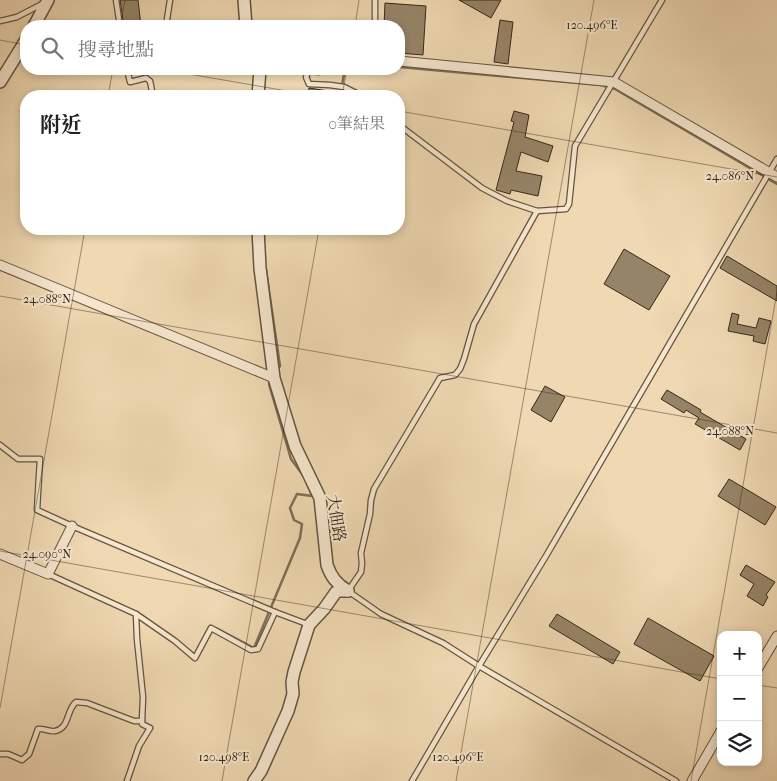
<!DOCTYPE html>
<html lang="zh-TW">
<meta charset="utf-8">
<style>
body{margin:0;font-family:"IM FELL French Canon","Noto Serif TC",serif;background:#f2f2f2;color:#202124}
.controls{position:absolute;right:15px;bottom:15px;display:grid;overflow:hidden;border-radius:10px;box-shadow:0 2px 8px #0003}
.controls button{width:45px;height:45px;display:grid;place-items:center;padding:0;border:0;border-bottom:1px solid #e0e0e0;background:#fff;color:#202124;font:25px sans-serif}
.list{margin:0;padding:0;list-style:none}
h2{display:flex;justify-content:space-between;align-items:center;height:65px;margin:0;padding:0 20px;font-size:21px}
h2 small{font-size:16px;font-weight:400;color:#757577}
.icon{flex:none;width:28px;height:28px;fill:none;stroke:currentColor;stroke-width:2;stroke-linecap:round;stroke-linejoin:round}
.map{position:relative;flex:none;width:777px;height:781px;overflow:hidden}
.search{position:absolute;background:#fff;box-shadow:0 2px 8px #0003;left:20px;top:20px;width:385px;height:55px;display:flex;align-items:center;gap:12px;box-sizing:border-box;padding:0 18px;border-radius:20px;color:#757577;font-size:19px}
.panel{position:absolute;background:#fff;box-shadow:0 2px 8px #0003;left:20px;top:90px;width:385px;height:145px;border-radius:20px}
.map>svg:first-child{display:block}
</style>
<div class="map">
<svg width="777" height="781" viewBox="0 0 777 781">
<rect width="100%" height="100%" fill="#efd8b2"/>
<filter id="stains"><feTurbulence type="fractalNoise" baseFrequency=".004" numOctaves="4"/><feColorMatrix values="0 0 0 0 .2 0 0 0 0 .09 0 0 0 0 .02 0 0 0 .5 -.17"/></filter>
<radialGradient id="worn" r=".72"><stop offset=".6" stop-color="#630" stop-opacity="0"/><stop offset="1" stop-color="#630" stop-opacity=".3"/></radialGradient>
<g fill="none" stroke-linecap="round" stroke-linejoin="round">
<!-- stream -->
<g stroke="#7f6e55" stroke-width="2.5">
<polyline points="399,67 601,85 615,89 777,184"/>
<polyline points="340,96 345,69"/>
<polyline points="266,270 280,366 277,370"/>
<polyline points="271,382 269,384 291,459 305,478"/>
<polyline points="216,628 254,648 300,538 302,524 294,520 290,508 297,494 312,496 307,483"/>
</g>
</g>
<!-- building -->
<g fill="#968468" stroke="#362818">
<polygon points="120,0 138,0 141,26 124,26"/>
<polygon points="459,0 501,0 491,18"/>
<polygon points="385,3 426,6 423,55 399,53 399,26 384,26"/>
<polygon points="500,20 513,22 508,64 494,62"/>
<polygon points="309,88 341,93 340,96 308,96"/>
<polygon points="514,111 529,115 525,137 553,146 548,162 521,152 516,171 542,176 538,196 511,190 510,194 496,190 514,122 511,121"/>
<polygon points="624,249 670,276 649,310 604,284"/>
<polygon points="727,256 777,286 777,301 720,268"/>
<polygon points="732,313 739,315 737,324 756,328 759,318 771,321 765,344 753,341 754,336 728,331"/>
<polygon points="545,386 565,397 551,422 531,410"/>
<polygon points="667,390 701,410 700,412 746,439 740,450 695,424 699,418 686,410 684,413 661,399"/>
<polygon points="729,479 776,507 765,525 718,496"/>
<polygon points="746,565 775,582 766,595 768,597 763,606 747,596 754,584 740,575"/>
<polygon points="557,614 620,652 613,664 549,626"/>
<polygon points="648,618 714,656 700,681 634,644"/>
</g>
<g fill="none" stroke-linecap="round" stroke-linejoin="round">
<defs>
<g id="service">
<polyline points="116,0 120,26"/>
<polyline points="375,0 375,26"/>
<polyline points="662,0 575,146 569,204 566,209 537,211 474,324 464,359 460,369 455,375 440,378 437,383 374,489 371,500 370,514 361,553 362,563 361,572 348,591 381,614 443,643 479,666 676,781"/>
<polyline points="0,21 17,17 42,4"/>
<polyline points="166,26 170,0"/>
<polyline points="127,69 130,82 146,78 150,81 153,96"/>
<polyline points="305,69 309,71 319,72 322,69"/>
<polyline points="309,71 306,77 309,84 330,85 344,87 362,96"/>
<polyline points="399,125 482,188 507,201 537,211"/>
<polyline points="0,445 18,459 40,459 37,510 72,526 275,612 307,624"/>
<polyline points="48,574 136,614 175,641 195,658 211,628 251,650 258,649 275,612"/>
<path d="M0 754H8L22 760 29 754 38 729C44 728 48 732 55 731 70 728 66 710 76 702L87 703 134 721H142"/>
<polyline points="127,781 139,746 150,728 142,724 142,721 143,697 137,639 136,614"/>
<polyline points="412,781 479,666 546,556 777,159"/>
</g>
<g id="minor">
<polyline points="399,61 614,82 777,177"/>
<polyline points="0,265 274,378"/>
<polyline points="0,554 48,574 72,526"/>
<polyline points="758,668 777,636"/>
<polyline points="692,781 721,731"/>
</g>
<g id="tertiary">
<polyline points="244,0 246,26"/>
<polyline points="34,26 48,0"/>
<polyline points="0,82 26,40"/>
<polyline points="258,96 260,69"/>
<path d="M258 229 260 268 274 378 295 446 320 498 327 565C331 577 337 584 348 591"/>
<polyline points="254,781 261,771 288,711 293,694 292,682 294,672 309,625 324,609 336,592 340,591 348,591"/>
</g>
</defs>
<!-- service casing -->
<use href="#service" stroke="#64543e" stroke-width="7"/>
<!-- minor casing -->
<use href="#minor" stroke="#64543e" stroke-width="11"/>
<!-- tertiary casing -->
<use href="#tertiary" stroke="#64543e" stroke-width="14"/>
<!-- service -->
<use href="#service" stroke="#f5e6cd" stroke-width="4.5"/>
<!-- minor -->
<use href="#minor" stroke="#f5e6cd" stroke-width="9"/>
<!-- tertiary -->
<use href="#tertiary" stroke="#f5e6cd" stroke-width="11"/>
</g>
<!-- ticks -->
<path fill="none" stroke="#362818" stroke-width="1" stroke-opacity="0.45" d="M120 26 125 0M355 26 359 0M0 40 26 45M160 69 316 96M108 96 113 69M342 96 347 69M399 111 777 177M0 296 777 433M0 551 721 679M758 685 777 688M0 708 85 229M222 781 319 229M456 781 594 0M691 781 777 292"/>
<g text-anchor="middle" stroke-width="4" stroke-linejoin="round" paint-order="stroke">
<!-- street labels -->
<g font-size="16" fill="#362818" stroke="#f5e6cd">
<text transform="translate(337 518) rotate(81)" y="6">大佃路</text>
</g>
</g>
<g font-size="12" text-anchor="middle" fill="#362818" stroke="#f5e6cd" stroke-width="4" stroke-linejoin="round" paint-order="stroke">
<text x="592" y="29">120.496°E</text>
<text x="730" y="180">24.086°N</text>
<text x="47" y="303">24.088°N</text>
<text x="730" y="435">24.088°N</text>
<text x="47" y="558">24.090°N</text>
<text x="224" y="761">120.498°E</text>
<text x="458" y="761">120.496°E</text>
</g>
<rect width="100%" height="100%" filter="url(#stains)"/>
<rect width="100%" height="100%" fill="url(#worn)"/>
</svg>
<div class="controls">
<button>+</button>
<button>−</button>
<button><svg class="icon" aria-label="layers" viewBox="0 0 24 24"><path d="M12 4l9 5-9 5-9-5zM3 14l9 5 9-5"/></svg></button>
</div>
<div class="search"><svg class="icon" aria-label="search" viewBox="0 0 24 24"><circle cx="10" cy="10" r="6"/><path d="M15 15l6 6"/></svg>搜尋地點</div>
<section class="panel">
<h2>附近<small>0筆結果</small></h2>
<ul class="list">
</ul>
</section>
</div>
